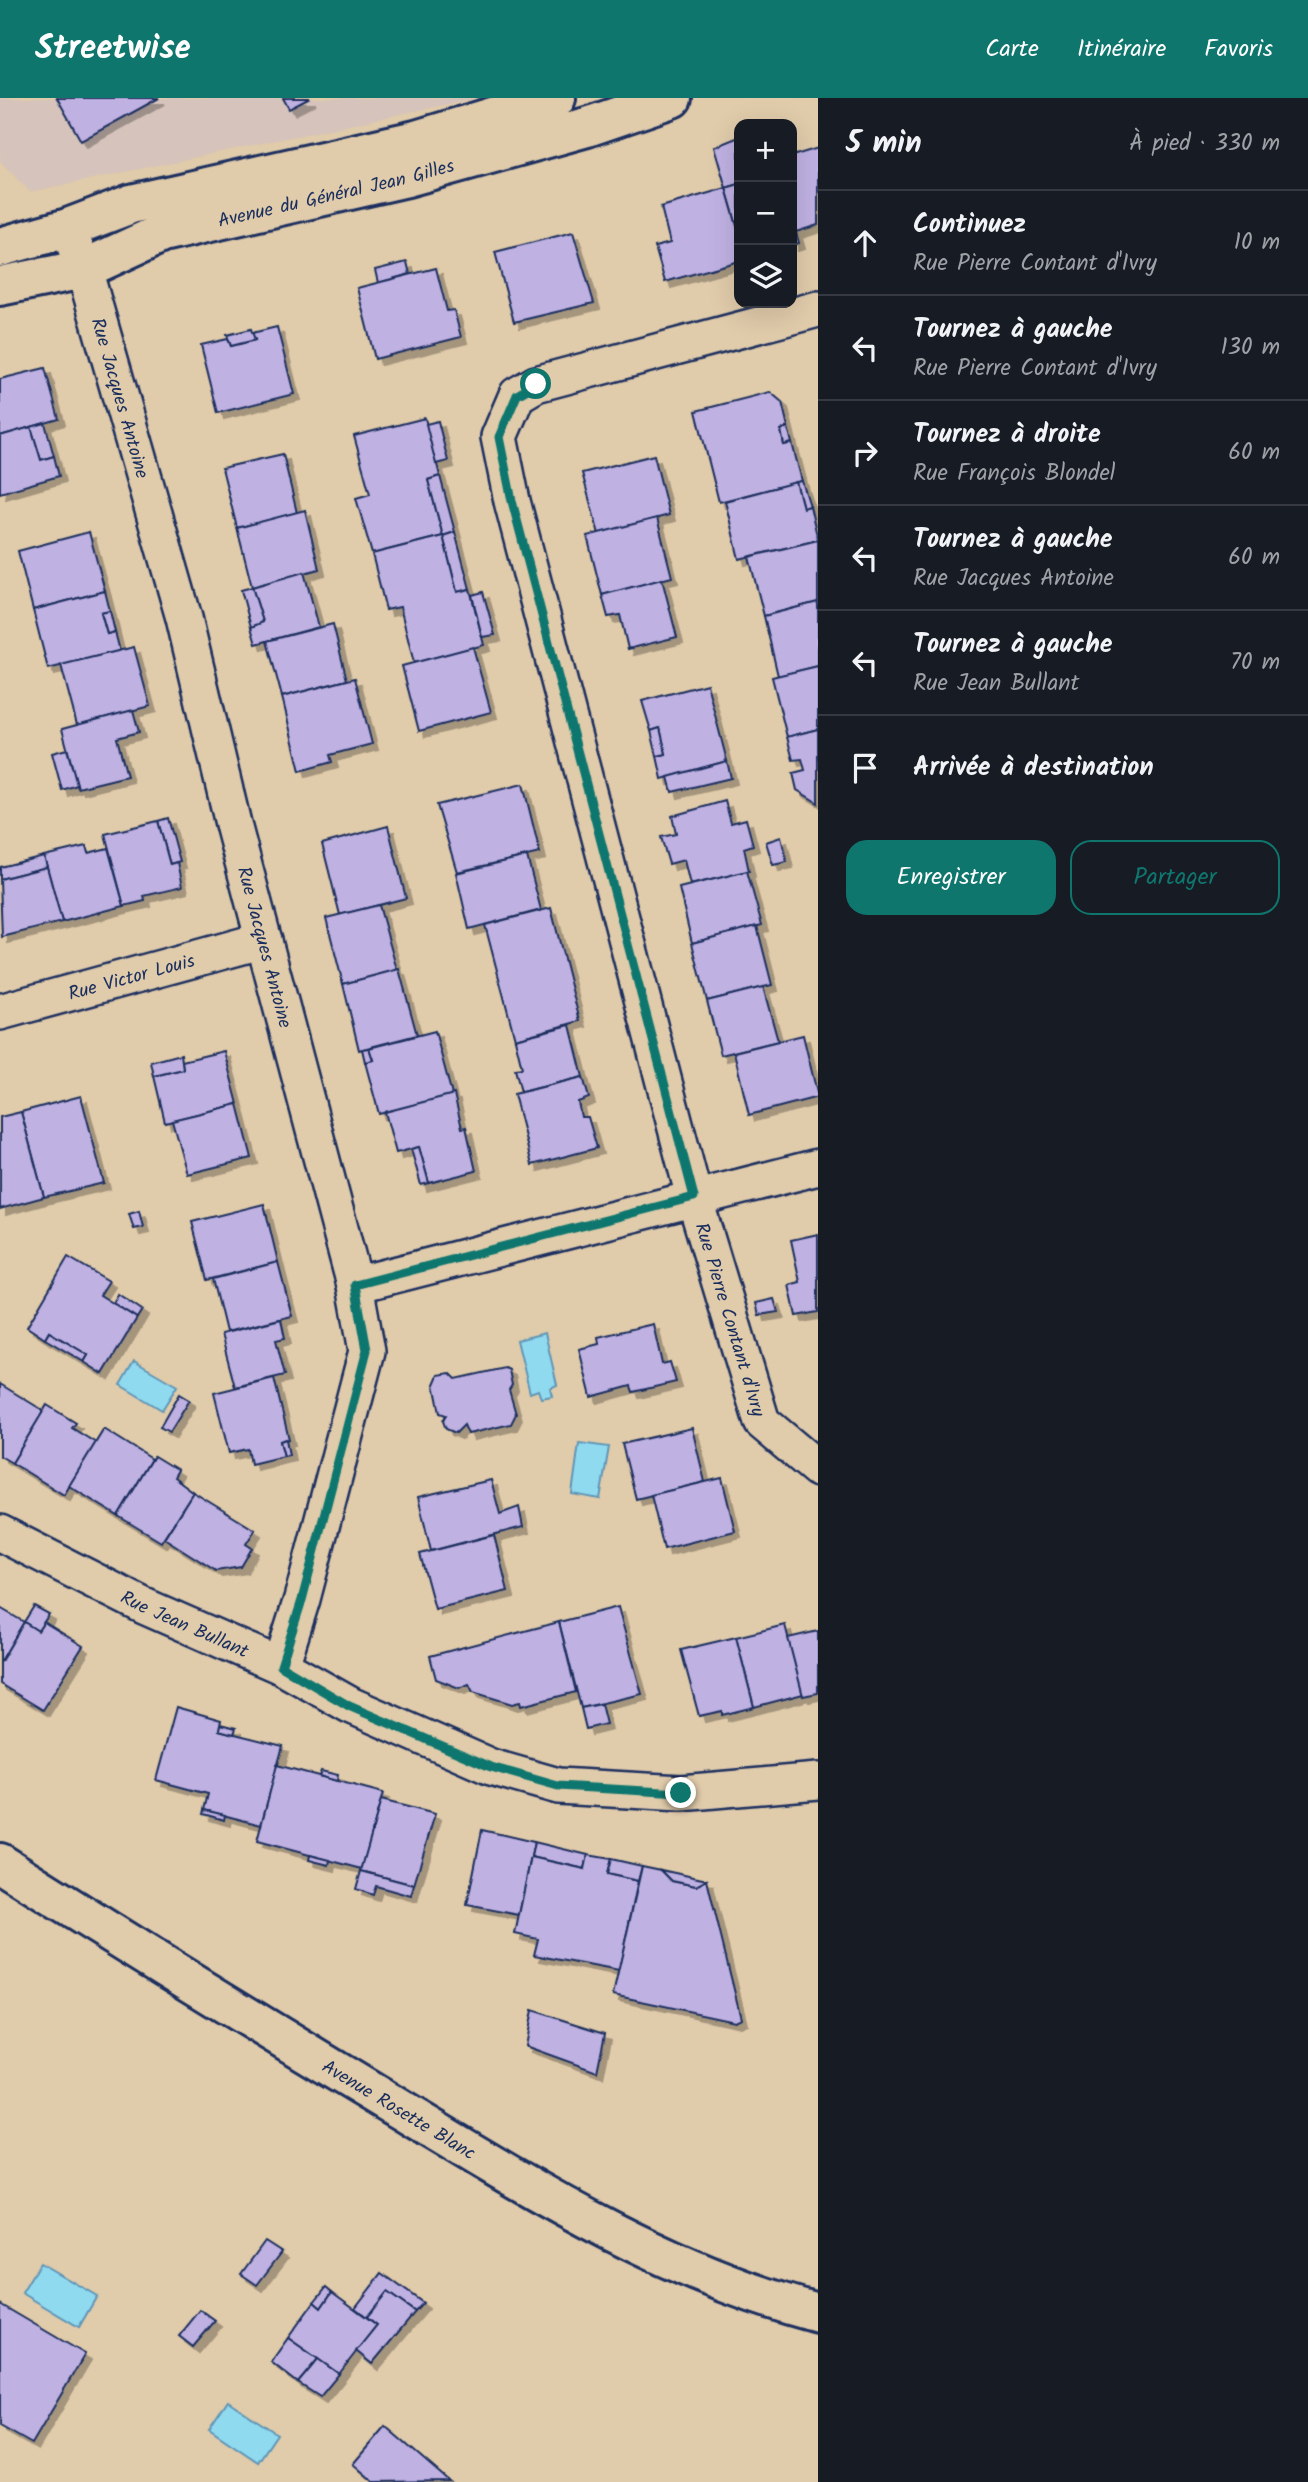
<!DOCTYPE html>
<html lang="fr">
<meta charset="utf-8">
<style>
body{margin:0;font-family:Kalam,sans-serif;background:#242831;color:#f1f3f6}
.controls{position:absolute;right:21px;top:21px;display:grid;overflow:hidden;border-radius:14px;box-shadow:0 7px 28px #0002}
.controls button{width:63px;height:63px;display:grid;place-items:center;padding:0;border:0;border-bottom:2px solid #363941;background:#171b24;color:#f1f3f6;font:35px sans-serif}
.stop{position:absolute;width:21px;height:21px;margin:-16px;border:5px solid #0f766e;border-radius:50%;background:#fff}
.stop.end{background:#0f766e;border-color:#fff;box-shadow:0 2px 7px #0008}
.list{margin:0;padding:0;list-style:none}
h2{display:flex;justify-content:space-between;align-items:center;height:91px;margin:0;padding:0 28px;font-size:30px}
h2 small{font-size:23px;font-weight:400;color:#9ea1a6}
.list li{display:grid;grid-template-columns:46px 1fr auto;gap:21px;align-items:center;box-sizing:border-box;height:105px;padding:0 28px;border-top:2px solid #363941}
.list b{display:block;font-size:26px;white-space:nowrap}
.list p{margin:0;font-size:23px;white-space:nowrap;color:#9ea1a6}
.list em{font-size:23px;font-style:normal;color:#9ea1a6}
.actions{display:flex;gap:14px;padding:21px 28px}
.actions a{flex:1;padding:16px 0;border:2px solid #0f766e;border-radius:21px;text-align:center;font-size:24px;color:#0f766e}
.actions .main{background:#0f766e;color:#fff}
.icon{flex:none;width:38px;height:38px;fill:none;stroke:currentColor;stroke-width:2;stroke-linecap:round;stroke-linejoin:round}
.map{position:relative;flex:none;width:818px;height:2384px;overflow:hidden}
header{display:flex;align-items:center;gap:42px;box-sizing:border-box;height:98px;padding:0 35px;background:#0f766e;color:#fff}
header strong{font-size:33px}
nav{display:flex;gap:38px;margin-inline-start:auto;font-size:24px}
main{display:flex}
aside{flex:1;background:#171b24}
.map>svg:first-child{display:block}
</style>
<header>
<strong>Streetwise</strong>
<nav><a>Carte</a><a>Itinéraire</a><a>Favoris</a></nav>
</header>
<main>
<div class="map">
<svg width="818" height="2384" viewBox="0 0 818 2384">
<defs>
<filter id="shadow"><feDropShadow dx="6" dy="6" stdDeviation="0" flood-color="#0004"/></filter>
</defs>
<rect width="100%" height="100%" fill="#e0cbaa"/>
<filter id="ink" filterUnits="userSpaceOnUse"><feTurbulence type="fractalNoise" baseFrequency=".0143" numOctaves="2"/><feDisplacementMap in="SourceGraphic" scale="14" xChannelSelector="R" yChannelSelector="G"/><feConvolveMatrix kernelMatrix="1 2 1 2 8 2 1 2 1" color-interpolation-filters="sRGB"/></filter>
<g filter="url(#ink)">
<!-- built -->
<polygon fill="#d6c3bb" points="0,0 477,0 30,94 0,63"/>
<!-- water -->
<g fill="#90daf0" stroke="#6196b6" stroke-width="2">
<polygon points="545,1235 557,1287 550,1290 552,1298 541,1300 538,1292 530,1295 517,1242"/>
<polygon points="134,1263 177,1288 162,1312 120,1287"/>
<polygon points="579,1345 609,1349 600,1401 572,1396"/>
<polygon points="40,2165 97,2198 79,2229 22,2195"/>
<polygon points="228,2303 277,2336 258,2364 209,2331"/>
</g>
<!-- building -->
<g fill="#bfb1e2" stroke="#1b2f5e" stroke-width="2" filter="url(#shadow)">
<polygon points="57,0 159,0 81,43"/>
<polygon points="283,0 310,0 289,11"/>
<polygon points="739,39 739,86 726,90 714,49"/>
<polygon points="818,50 818,127 796,134 792,120 792,58"/>
<polygon points="739,86 739,135 726,90"/>
<polygon points="726,90 739,135 739,163 665,184 655,149 670,145 661,109"/>
<polygon points="792,120 799,145 792,147"/>
<polygon points="573,134 594,205 514,224 495,154"/>
<polygon points="407,164 410,176 378,185 375,172"/>
<polygon points="436,170 447,213 454,212 461,239 375,261 357,190"/>
<polygon points="277,229 294,296 218,315 201,247 228,241 231,248 255,242 252,235"/>
<polygon points="251,231 255,242 231,248 227,237"/>
<polygon points="45,270 59,321 0,338 0,281"/>
<polygon points="770,294 782,304 788,329 781,332 784,347 792,345 802,383 719,404 696,313"/>
<polygon points="425,320 440,378 428,382 443,438 372,456 356,400 370,396 354,338"/>
<polygon points="438,323 448,363 436,366 426,326"/>
<polygon points="45,325 54,358 41,362 31,329"/>
<polygon points="31,329 41,362 54,358 59,378 0,395 0,338"/>
<polygon points="788,329 792,345 784,347 781,332"/>
<polygon points="283,356 297,415 237,430 222,370"/>
<polygon points="654,357 669,417 599,436 582,375"/>
<polygon points="440,378 455,434 443,438 428,382"/>
<polygon points="802,383 810,408 803,410 796,384"/>
<polygon points="796,384 803,410 810,408 818,442 739,461 725,403"/>
<polygon points="305,412 319,471 252,489 237,430"/>
<polygon points="657,420 672,479 602,497 587,438"/>
<polygon points="89,434 105,493 33,512 18,453"/>
<polygon points="455,434 470,491 457,494 443,438"/>
<polygon points="443,438 457,494 470,491 484,547 414,565 400,509 386,512 372,456"/>
<polygon points="818,442 818,504 764,518 749,459"/>
<polygon points="304,474 319,529 256,546 251,529 263,524 252,489"/>
<polygon points="662,481 677,539 628,551 620,517 608,519 602,497"/>
<polygon points="252,489 263,524 251,529 241,492"/>
<polygon points="105,493 110,513 101,515 107,536 115,534 120,553 48,571 33,512"/>
<polygon points="483,494 495,537 482,539 472,497"/>
<polygon points="818,504 818,568 778,578 764,518"/>
<polygon points="110,513 115,534 107,536 101,515"/>
<polygon points="333,526 347,582 282,599 267,543"/>
<polygon points="134,549 150,608 77,627 61,567"/>
<polygon points="473,549 491,614 419,633 402,568"/>
<polygon points="818,568 818,631 787,639 772,579"/>
<polygon points="355,580 372,646 330,657 332,664 300,673 282,599"/>
<polygon points="707,586 727,663 662,681 657,658 666,656 660,630 651,633 642,603"/>
<polygon points="133,612 139,634 117,640 127,678 78,690 62,631"/>
<polygon points="660,630 666,656 657,658 651,633"/>
<polygon points="818,631 818,705 797,692 793,675 805,672 802,661 793,662 787,639"/>
<polygon points="67,651 77,687 62,692 52,655"/>
<polygon points="727,663 731,680 672,694 668,679"/>
<polygon points="523,686 540,755 457,774 437,707"/>
<polygon points="725,703 731,725 746,721 753,747 744,750 749,773 690,787 684,762 669,766 661,739 676,736 672,718"/>
<polygon points="168,720 180,764 170,767 158,723"/>
<polygon points="158,723 170,767 177,765 182,789 144,798 145,803 124,808 105,736"/>
<polygon points="388,728 406,800 340,817 322,746"/>
<polygon points="781,739 787,764 773,767 766,744"/>
<polygon points="86,748 88,755 108,750 124,808 62,824 44,758"/>
<polygon points="44,758 47,769 0,781 0,769"/>
<polygon points="527,758 541,812 469,831 456,775"/>
<polygon points="47,769 62,824 2,839 0,781"/>
<polygon points="747,773 762,827 692,845 679,790"/>
<polygon points="379,807 397,872 343,886 326,820"/>
<polygon points="551,810 580,923 515,941 485,827"/>
<polygon points="757,828 772,887 707,903 692,845"/>
<polygon points="399,871 417,937 359,952 343,886"/>
<polygon points="763,889 778,943 721,957 707,903"/>
<polygon points="570,927 583,979 521,994 515,971 522,970 515,941"/>
<polygon points="435,933 452,997 379,1016 365,964 373,962 369,950"/>
<polygon points="803,937 818,999 749,1017 734,954"/>
<polygon points="369,950 373,962 365,964 362,951"/>
<polygon points="224,953 238,1006 165,1024 154,978 183,971 182,963"/>
<polygon points="181,956 183,971 154,978 151,964"/>
<polygon points="583,979 589,1000 578,1004 581,1019 588,1019 597,1050 532,1067 514,996"/>
<polygon points="454,996 462,1030 466,1029 476,1073 429,1085 419,1049 396,1055 385,1014"/>
<polygon points="81,998 104,1085 44,1099 21,1014"/>
<polygon points="238,1006 252,1060 187,1076 172,1022"/>
<polygon points="21,1014 44,1099 0,1111 0,1019"/>
<polygon points="419,1049 429,1085 421,1087 411,1051"/>
<polygon points="264,1106 278,1164 207,1182 192,1124"/>
<polygon points="139,1113 143,1129 134,1131 129,1116"/>
<polygon points="818,1136 818,1214 796,1218 789,1187 800,1184 791,1142"/>
<polygon points="68,1159 109,1183 100,1197 137,1220 103,1276 84,1264 88,1257 49,1234 45,1241 27,1229"/>
<polygon points="278,1164 292,1218 226,1234 213,1181"/>
<polygon points="118,1196 142,1212 137,1220 113,1205"/>
<polygon points="774,1201 778,1214 759,1217 756,1205"/>
<polygon points="281,1221 285,1240 276,1242 285,1277 235,1289 221,1236"/>
<polygon points="653,1226 662,1266 670,1264 676,1284 633,1294 631,1288 591,1299 579,1251 599,1246 598,1239"/>
<polygon points="49,1234 88,1257 84,1264 45,1241"/>
<polygon points="505,1270 509,1272 512,1287 509,1292 516,1316 511,1326 468,1336 464,1327 456,1335 446,1331 443,1323 446,1317 440,1315 434,1286 438,1277 450,1275 456,1281"/>
<polygon points="274,1280 289,1341 280,1343 284,1358 251,1366 248,1351 229,1355 214,1295"/>
<polygon points="0,1286 44,1313 12,1365 0,1358"/>
<polygon points="179,1296 189,1302 169,1334 160,1329"/>
<polygon points="47,1307 76,1325 72,1330 96,1345 64,1397 12,1365"/>
<polygon points="692,1330 705,1384 636,1401 622,1346"/>
<polygon points="104,1331 152,1361 118,1418 69,1388"/>
<polygon points="286,1341 289,1357 284,1358 280,1343"/>
<polygon points="154,1358 177,1372 173,1379 193,1394 161,1444 118,1418"/>
<polygon points="722,1380 735,1433 664,1451 651,1397"/>
<polygon points="491,1382 500,1416 519,1409 523,1429 431,1453 418,1399"/>
<polygon points="193,1394 255,1432 246,1446 252,1450 241,1469 216,1473 164,1440"/>
<polygon points="494,1437 508,1493 435,1511 420,1456"/>
<polygon points="34,1508 49,1516 38,1533 24,1524"/>
<polygon points="618,1509 642,1596 581,1610 559,1524"/>
<polygon points="0,1510 24,1524 0,1565"/>
<polygon points="24,1524 38,1533 44,1524 83,1548 43,1612 0,1586 0,1565"/>
<polygon points="559,1524 576,1594 521,1608 520,1604 512,1606 473,1594 469,1586 459,1590 436,1581 430,1558"/>
<polygon points="785,1527 803,1596 754,1609 736,1539"/>
<polygon points="818,1533 818,1595 803,1598 788,1540"/>
<polygon points="736,1539 754,1609 722,1617 722,1613 699,1618 681,1552"/>
<polygon points="601,1606 606,1626 586,1631 581,1610"/>
<polygon points="176,1609 221,1622 219,1632 283,1648 261,1727 204,1712 208,1696 156,1682"/>
<polygon points="220,1626 236,1630 234,1636 219,1632"/>
<polygon points="277,1667 383,1695 362,1771 257,1743"/>
<polygon points="321,1673 338,1677 337,1683 319,1678"/>
<polygon points="381,1702 435,1716 414,1787 361,1773"/>
<polygon points="204,1712 225,1717 224,1722 203,1716"/>
<polygon points="482,1732 534,1744 519,1817 467,1807"/>
<polygon points="534,1744 588,1757 585,1771 531,1759"/>
<polygon points="310,1757 330,1762 329,1767 309,1762"/>
<polygon points="588,1757 611,1761 607,1776 638,1783 619,1873 534,1857 538,1841 515,1836 531,1759 585,1771"/>
<polygon points="611,1761 642,1768 638,1783 607,1776"/>
<polygon points="642,1768 661,1772 672,1783 696,1788 707,1782 741,1920 734,1923 613,1897"/>
<polygon points="661,1772 707,1782 696,1788 672,1783"/>
<polygon points="361,1773 414,1787 411,1798 376,1788 373,1797 356,1791"/>
<polygon points="532,1912 605,1935 597,1974 525,1948"/>
<polygon points="265,2143 282,2154 257,2187 241,2176"/>
<polygon points="382,2175 423,2205 415,2214 387,2194 367,2219 355,2210"/>
<polygon points="326,2189 332,2194 321,2210 314,2204"/>
<polygon points="332,2194 377,2227 339,2276 288,2240 314,2204 321,2210"/>
<polygon points="387,2194 415,2214 372,2266 356,2253 377,2227 367,2219"/>
<polygon points="0,2206 85,2256 32,2346 0,2328"/>
<polygon points="200,2212 215,2223 193,2249 179,2238"/>
<polygon points="288,2240 318,2261 298,2285 271,2264"/>
<polygon points="318,2261 339,2276 320,2299 298,2285"/>
<polygon points="385,2328 449,2383 374,2384 353,2366"/>
</g>
<g fill="none" stroke-linecap="round" stroke-linejoin="round">
<defs>
<g id="street">
<path id="s1" d="M68 130 84 171 184 520 234 730 355 1187 367 1253 302 1501 281 1568"/>
<path id="s2" d="M818 211 536 286 517 297 499 339 512 403 694 1099 762 1324 818 1371"/>
<path id="s3" d="M0 914 264 842"/>
<polyline points="355,1187 818,1069"/>
<path id="s4" d="M0 1435 144 1508 281 1568 350 1607 491 1669 558 1688 681 1695 818 1683"/>
</g>
<g id="secondary">
<polyline points="0,149 68,130 131,106 416,42 556,0"/>
<path id="s5" d="M0 188 84 171 162 135 407 79 587 29 672 0"/>
<path id="s6" d="M0 1765C131 1848 263 1929 396 2009 530 2090 666 2175 818 2215"/>
</g>
</defs>
<!-- street casing -->
<use href="#street" stroke="#1b2f5e" stroke-width="40"/>
<!-- secondary casing -->
<use href="#secondary" stroke="#1b2f5e" stroke-width="44"/>
<!-- street -->
<use href="#street" stroke="#e0cbaa" stroke-width="35"/>
<!-- secondary -->
<use href="#secondary" stroke="#e0cbaa" stroke-width="38"/>
</g>
</g>
<g fill="none" stroke-linecap="round" stroke-linejoin="round" filter="url(#ink)">
<!-- route -->
<polyline stroke="#0f766e" stroke-width="9" points="536,286 517,297 499,339 512,403 694,1099 355,1187 367,1252 302,1502 281,1568 349,1608 491,1669 558,1688 681,1695"/>
</g>
<g text-anchor="middle" stroke-width="6" stroke-linejoin="round" paint-order="stroke">
<!-- street labels -->
<g font-size="19" fill="#1b2f5e" stroke="#e0cbaa">
<text dy="7" stroke="none"><textPath href="#s5" startOffset="350">Avenue du Général Jean Gilles</textPath></text>
<text dy="7" stroke="none"><textPath href="#s1" startOffset="178">Rue Jacques Antoine</textPath></text>
<text dy="7" stroke="none"><textPath href="#s1" startOffset="746">Rue Jacques Antoine</textPath></text>
<text dy="7" stroke="none"><textPath href="#s3" startOffset="136">Rue Victor Louis</textPath></text>
<text dy="7" stroke="none"><textPath href="#s2" startOffset="1272">Rue Pierre Contant d'Ivry</textPath></text>
<text dy="7" stroke="none"><textPath href="#s4" startOffset="206">Rue Jean Bullant</textPath></text>
<text dy="7" stroke="none"><textPath href="#s6" startOffset="469">Avenue Rosette Blanc</textPath></text>
</g>
</g>
</svg>
<div class="controls">
<button>+</button>
<button>−</button>
<button><svg class="icon" aria-label="layers" viewBox="0 0 24 24"><path d="M12 4l9 5-9 5-9-5zM3 14l9 5 9-5"/></svg></button>
</div>
<div class="stop" style="left:536px;top:286px"></div>
<div class="stop end" style="left:681px;top:1695px"></div>
</div>
<aside>
<h2>5 min<small>À pied · 330 m</small></h2>
<ul class="list">
<li><svg class="icon" aria-label="ahead" viewBox="0 0 24 24"><path d="M12 20V5M6 11l6-6 6 6"/></svg><div><b>Continuez</b><p>Rue Pierre Contant d'Ivry</p></div><em>10 m</em></li>
<li><svg class="icon" aria-label="left" viewBox="0 0 24 24"><path d="M17 20v-9H6M10 6l-5 5 5 5"/></svg><div><b>Tournez à gauche</b><p>Rue Pierre Contant d'Ivry</p></div><em>130 m</em></li>
<li><svg class="icon" aria-label="right" viewBox="0 0 24 24"><path d="M7 20v-9h11M14 6l5 5-5 5"/></svg><div><b>Tournez à droite</b><p>Rue François Blondel</p></div><em>60 m</em></li>
<li><svg class="icon" aria-label="left" viewBox="0 0 24 24"><path d="M17 20v-9H6M10 6l-5 5 5 5"/></svg><div><b>Tournez à gauche</b><p>Rue Jacques Antoine</p></div><em>60 m</em></li>
<li><svg class="icon" aria-label="left" viewBox="0 0 24 24"><path d="M17 20v-9H6M10 6l-5 5 5 5"/></svg><div><b>Tournez à gauche</b><p>Rue Jean Bullant</p></div><em>70 m</em></li>
<li><svg class="icon" aria-label="arrive" viewBox="0 0 24 24"><path d="M6 21V4h12l-3 4 3 4H6"/></svg><div><b>Arrivée à destination</b></div></li>
</ul>
<div class="actions"><a class="main">Enregistrer</a><a>Partager</a></div>
</aside>
</main>
